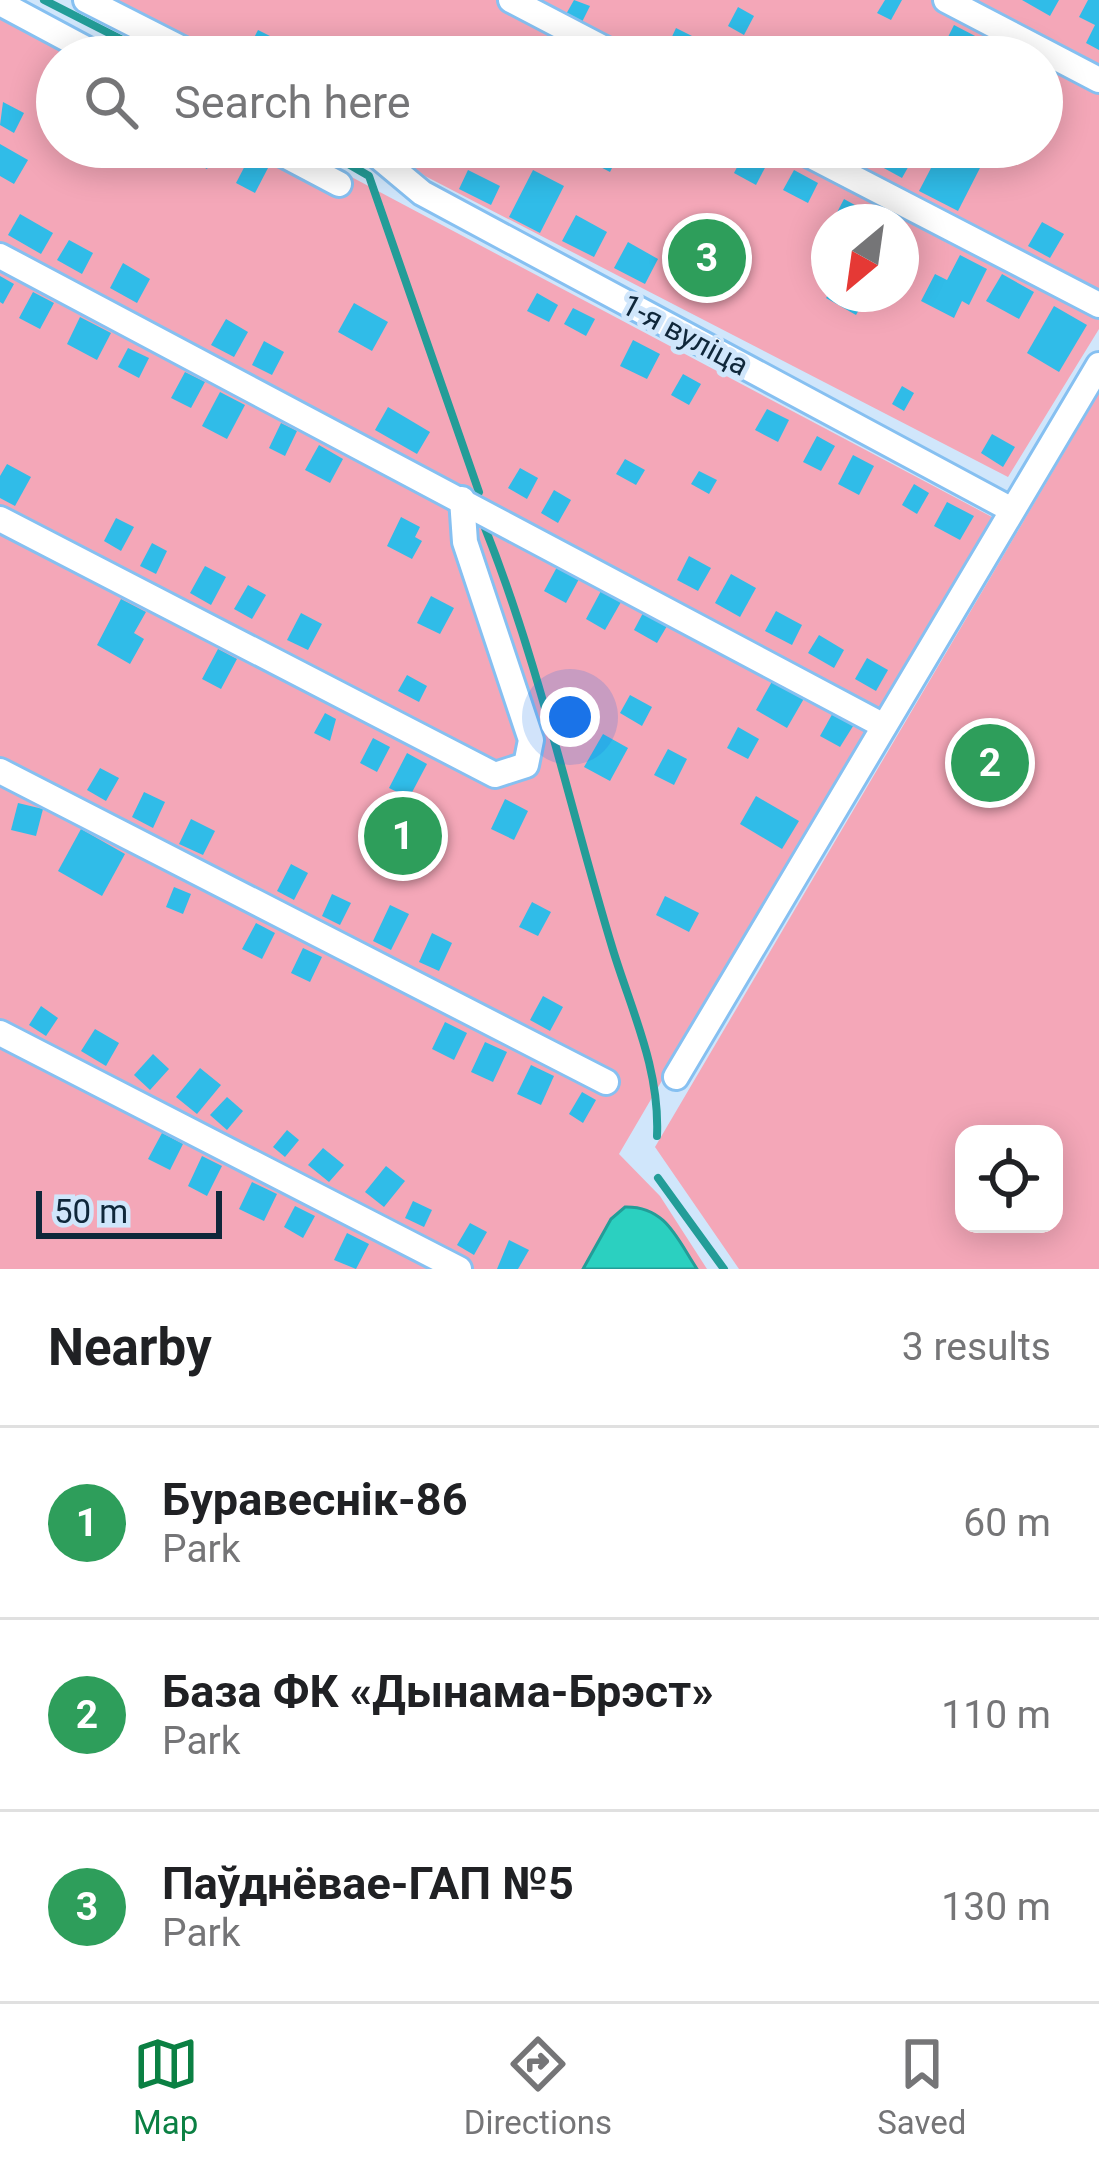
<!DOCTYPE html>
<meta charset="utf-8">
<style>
body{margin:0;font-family:Roboto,sans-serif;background:#f6f6f6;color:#202124}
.controls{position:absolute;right:36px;bottom:36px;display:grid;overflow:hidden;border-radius:24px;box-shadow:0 6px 30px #0003}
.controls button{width:108px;height:108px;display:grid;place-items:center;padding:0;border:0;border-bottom:3px solid #e0e0e0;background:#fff;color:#202124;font:60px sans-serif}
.compass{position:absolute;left:811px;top:204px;width:108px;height:108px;border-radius:50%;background:#fff;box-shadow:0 6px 30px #0003;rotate:209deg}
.scale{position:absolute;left:36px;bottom:30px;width:186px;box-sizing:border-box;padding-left:12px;border:6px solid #0f273a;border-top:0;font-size:33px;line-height:42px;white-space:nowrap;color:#0f273a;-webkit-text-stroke:9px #d0e6fb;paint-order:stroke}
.you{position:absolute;left:570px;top:717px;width:42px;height:42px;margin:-30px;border:9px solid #fff;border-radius:50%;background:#1a73e8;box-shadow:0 0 0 18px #1a73e833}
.badge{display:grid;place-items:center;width:78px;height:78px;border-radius:50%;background:#0b8043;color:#fff;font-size:39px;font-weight:700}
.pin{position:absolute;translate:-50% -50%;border:6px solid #fff;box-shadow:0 3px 12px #0006}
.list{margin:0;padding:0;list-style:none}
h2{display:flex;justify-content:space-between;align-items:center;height:156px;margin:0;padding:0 48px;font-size:51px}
h2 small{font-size:39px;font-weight:400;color:#757577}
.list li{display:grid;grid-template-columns:78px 1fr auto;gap:36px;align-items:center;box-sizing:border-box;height:192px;padding:0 48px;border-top:3px solid #e0e0e0}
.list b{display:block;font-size:45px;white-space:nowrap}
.list p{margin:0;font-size:39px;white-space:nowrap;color:#757577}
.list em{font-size:39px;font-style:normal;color:#757577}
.icon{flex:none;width:66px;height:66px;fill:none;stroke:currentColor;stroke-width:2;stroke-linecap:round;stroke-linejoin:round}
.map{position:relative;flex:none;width:1099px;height:1269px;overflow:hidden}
.search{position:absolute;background:#fff;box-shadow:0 6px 30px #0003;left:36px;right:36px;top:36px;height:132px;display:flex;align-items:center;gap:30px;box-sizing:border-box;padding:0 42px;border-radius:66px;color:#757577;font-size:45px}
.sheet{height:732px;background:#fff}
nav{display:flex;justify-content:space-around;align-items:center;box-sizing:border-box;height:168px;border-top:3px solid #e0e0e0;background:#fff;font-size:33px;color:#757577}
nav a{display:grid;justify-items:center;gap:6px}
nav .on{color:#0b8043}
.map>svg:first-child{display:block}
</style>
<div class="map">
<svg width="1099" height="1269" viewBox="0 0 1099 1269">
<rect width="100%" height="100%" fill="#d0e6fb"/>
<!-- green -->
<g fill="#f4a7b8" fill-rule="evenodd">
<polygon points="0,0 18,0 125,57 57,57 57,147 295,147 992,517 619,1154 660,1196 707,1269 0,1269"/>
<path d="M113 0H1099V329L1008 477 425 176 387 147H1042V57H223ZM829 222H901V294H829Z"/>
<path d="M1099 393V1269H739L655 1147ZM1054 1134V1224H964V1134Z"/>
</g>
<!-- water -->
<path fill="#2bd0c0" stroke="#239d98" stroke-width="3" d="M625 1207C666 1206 677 1239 697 1269H583L611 1219Z"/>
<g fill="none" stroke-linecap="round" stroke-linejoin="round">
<!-- stream -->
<g stroke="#239d98" stroke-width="8">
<polyline points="44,0 156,57"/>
<polyline points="319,147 369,176 479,492"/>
<path d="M485 528C540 666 570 809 613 950 632 1012 660 1069 657 1136"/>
<polyline points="658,1178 724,1269"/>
</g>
</g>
<!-- building -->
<g fill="#30bce8">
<polygon points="574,0 590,6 581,24 565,16"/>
<polygon points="885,0 902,0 891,20 877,13"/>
<polygon points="1022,0 1059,0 1050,16"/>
<polygon points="1088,0 1099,0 1099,50 1086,43 1095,25 1079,17"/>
<polygon points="738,7 754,16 744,35 728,26"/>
<polygon points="954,25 977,37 966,57 942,57 939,55"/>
<polygon points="676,28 700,40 692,57 663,56"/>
<polygon points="258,30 276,39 268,57 244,57"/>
<polygon points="305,43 331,57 298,57"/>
<polygon points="3,102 24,113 14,133 0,125"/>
<polygon points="0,144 28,160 14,184 0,176"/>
<polygon points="195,147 218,147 207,169 188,159"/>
<polygon points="404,147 450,147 440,166"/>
<polygon points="597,147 620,152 610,172 589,161"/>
<polygon points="893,147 905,147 916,153 902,178 882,167"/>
<polygon points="942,147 982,164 958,211 919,191"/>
<polygon points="747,148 769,160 756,185 734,173"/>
<polygon points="249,158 268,168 255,193 236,183"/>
<polygon points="468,170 500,186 491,205 459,189"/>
<polygon points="533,170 564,186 540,233 509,217"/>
<polygon points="794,170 818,183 808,203 783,190"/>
<polygon points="844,199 873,215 869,222 832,222"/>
<polygon points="20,214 53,233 41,254 8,235"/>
<polygon points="576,215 607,232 594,257 562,241"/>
<polygon points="1042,222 1064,234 1050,258 1028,246"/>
<polygon points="69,240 93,253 82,274 57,260"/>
<polygon points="628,242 658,259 645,284 614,268"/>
<polygon points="960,255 987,269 969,305 962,301 954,318 921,301 935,274 947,280"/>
<polygon points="123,263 150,279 137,303 110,288"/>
<polygon points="1002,274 1034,292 1019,319 986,301"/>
<polygon points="0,276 14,284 3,304 0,302"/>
<polygon points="33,292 54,303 40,329 19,318"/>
<polygon points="537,293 558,305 549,322 527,311"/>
<polygon points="829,294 868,294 856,315 826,298"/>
<polygon points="354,303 388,322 372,351 338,332"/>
<polygon points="1054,306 1087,325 1059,372 1027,353"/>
<polygon points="573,308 595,319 586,336 564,324"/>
<polygon points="80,317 111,333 97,360 67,344"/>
<polygon points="226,319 248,332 234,357 211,345"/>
<polygon points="633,340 660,354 647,379 620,366"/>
<polygon points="264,341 284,352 272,375 252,365"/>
<polygon points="128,348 149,358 139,378 118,367"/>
<polygon points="185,372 205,382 191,408 171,398"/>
<polygon points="683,374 701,384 689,405 671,395"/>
<polygon points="902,386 914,393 904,411 892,404"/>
<polygon points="220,392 245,405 227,439 202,426"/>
<polygon points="388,407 430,432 417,454 375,430"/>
<polygon points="767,409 789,420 778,442 755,430"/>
<polygon points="281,423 297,431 285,456 269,448"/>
<polygon points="992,434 1015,447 1003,467 981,453"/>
<polygon points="817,436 835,446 821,471 803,462"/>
<polygon points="319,445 343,459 330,483 305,470"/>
<polygon points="853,455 874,466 859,495 838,484"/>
<polygon points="625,459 645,470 636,485 616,474"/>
<polygon points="7,464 31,477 15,506 0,498 0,476"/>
<polygon points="520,468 538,478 527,499 508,488"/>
<polygon points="699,471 717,480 709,494 691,484"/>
<polygon points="914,484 929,493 917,514 902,505"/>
<polygon points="554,490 571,500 558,523 541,513"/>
<polygon points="947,502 974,516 960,540 934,526"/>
<polygon points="401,517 420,527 415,537 422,541 412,559 387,546"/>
<polygon points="116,518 134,527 121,551 104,541"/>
<polygon points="152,543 167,551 156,574 140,566"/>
<polygon points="689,556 711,568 698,591 677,580"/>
<polygon points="205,566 226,577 211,605 190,593"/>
<polygon points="557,567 579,579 566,603 544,591"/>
<polygon points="731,574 756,588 740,617 715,603"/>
<polygon points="248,585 266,595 252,619 234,609"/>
<polygon points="601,591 621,602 605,630 586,619"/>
<polygon points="431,596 454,608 440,634 417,623"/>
<polygon points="121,599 146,612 134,633 144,639 130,664 97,645"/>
<polygon points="776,611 802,625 792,645 765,631"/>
<polygon points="301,613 322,624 308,650 287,640"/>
<polygon points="643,613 667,626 657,643 634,630"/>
<polygon points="819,635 844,650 834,668 808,653"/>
<polygon points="218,649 237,659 221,689 202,679"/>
<polygon points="867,658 888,670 876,691 855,679"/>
<polygon points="407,675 427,686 419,702 398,691"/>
<polygon points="774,678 806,695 787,728 756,710"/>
<polygon points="630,695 652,707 642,726 620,713"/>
<polygon points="834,711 855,723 840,747 820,736"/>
<polygon points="325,713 336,719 330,741 314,733"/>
<polygon points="738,727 759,739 748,759 727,748"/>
<polygon points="603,734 628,748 610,781 584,767"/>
<polygon points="373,738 390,747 377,772 360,763"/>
<polygon points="668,749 687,759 674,785 654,775"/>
<polygon points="407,753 427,764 409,798 389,788"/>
<polygon points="100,768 119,778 106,801 87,790"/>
<polygon points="144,792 165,802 153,828 132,817"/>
<polygon points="756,796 799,821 782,849 740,824"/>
<polygon points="505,799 528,811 514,840 491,829"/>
<polygon points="18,803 43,809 36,836 11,830"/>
<polygon points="191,819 215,831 203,855 179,844"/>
<polygon points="81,829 125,854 102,896 58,871"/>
<polygon points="291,864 308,873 294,900 277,891"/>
<polygon points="174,887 191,894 183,914 166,907"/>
<polygon points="332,894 351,903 340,925 322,916"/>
<polygon points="665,896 699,913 689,932 656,915"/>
<polygon points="532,902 551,912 538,936 519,927"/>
<polygon points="390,905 409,914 391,950 373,941"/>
<polygon points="256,923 275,933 262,959 242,949"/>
<polygon points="432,933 452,943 439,971 419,962"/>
<polygon points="303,948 322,957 310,982 291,973"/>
<polygon points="543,996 563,1007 550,1031 530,1020"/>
<polygon points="41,1006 58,1018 46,1036 29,1025"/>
<polygon points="445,1022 467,1033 454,1060 432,1049"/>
<polygon points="95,1029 119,1043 106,1066 81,1051"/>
<polygon points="485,1042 507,1052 493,1082 471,1072"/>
<polygon points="153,1054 169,1069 150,1090 134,1075"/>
<polygon points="531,1065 554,1076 541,1105 517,1094"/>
<polygon points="200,1068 221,1085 197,1114 176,1097"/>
<polygon points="582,1092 596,1100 583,1123 569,1114"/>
<polygon points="227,1097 243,1111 227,1130 210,1115"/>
<polygon points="287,1130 299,1140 285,1157 273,1147"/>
<polygon points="162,1133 183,1144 170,1170 148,1159"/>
<polygon points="323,1148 344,1165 329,1182 308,1165"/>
<polygon points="202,1156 222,1166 207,1196 188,1186"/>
<polygon points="386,1166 405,1181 384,1207 365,1192"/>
<polygon points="252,1182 277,1194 264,1221 239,1209"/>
<polygon points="413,1201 432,1210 424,1227 405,1218"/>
<polygon points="295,1206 315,1216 303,1238 284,1227"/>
<polygon points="470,1223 487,1232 474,1255 457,1245"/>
<polygon points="347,1233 369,1244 356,1269 334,1260"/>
<polygon points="509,1240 529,1250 518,1269 497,1269"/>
</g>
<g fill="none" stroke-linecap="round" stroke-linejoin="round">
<defs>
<g id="minor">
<polyline points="86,0 198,57"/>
<polyline points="511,0 620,57"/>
<polyline points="946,0 1099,80"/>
<polyline points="0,3 101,57"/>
<polyline points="269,147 339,184"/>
<polyline points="367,147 422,193 1012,510"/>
<polyline points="794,147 1099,305"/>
<polyline points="0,256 884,726"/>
<polyline points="0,519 495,775 526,765 531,740 465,542 462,499"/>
<polyline points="0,771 606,1082"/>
<polyline points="0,1033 459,1269"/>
<polyline points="676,1077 1099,365"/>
</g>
</defs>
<!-- minor casing -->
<use href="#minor" stroke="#86c0f1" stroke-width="30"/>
<!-- minor -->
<use href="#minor" stroke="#fff" stroke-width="24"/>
</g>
<g text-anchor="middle" stroke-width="10" stroke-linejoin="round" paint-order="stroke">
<!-- street labels -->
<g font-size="30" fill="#0f273a" stroke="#d0e6fb">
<text transform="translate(685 335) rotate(28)" y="10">1-я вуліца</text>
</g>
</g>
</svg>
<div class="controls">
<button><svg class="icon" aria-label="locate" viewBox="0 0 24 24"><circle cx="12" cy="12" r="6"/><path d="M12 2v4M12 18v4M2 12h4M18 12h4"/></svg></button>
</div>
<svg class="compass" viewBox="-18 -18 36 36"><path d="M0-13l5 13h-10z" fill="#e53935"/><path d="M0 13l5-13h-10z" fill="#757577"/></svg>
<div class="scale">50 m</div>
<div class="you"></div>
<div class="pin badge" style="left:403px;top:836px;background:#2e9e5b">1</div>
<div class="pin badge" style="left:990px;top:763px;background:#2e9e5b">2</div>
<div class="pin badge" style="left:707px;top:258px;background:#2e9e5b">3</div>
<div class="search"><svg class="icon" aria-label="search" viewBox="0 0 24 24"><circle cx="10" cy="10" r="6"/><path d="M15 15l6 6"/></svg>Search here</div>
</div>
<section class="sheet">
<h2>Nearby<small>3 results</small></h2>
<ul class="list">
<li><span class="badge" style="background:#2e9e5b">1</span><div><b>Буравеснік-86</b><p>Park</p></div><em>60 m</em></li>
<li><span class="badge" style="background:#2e9e5b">2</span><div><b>База ФК «Дынама-Брэст»</b><p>Park</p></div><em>110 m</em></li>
<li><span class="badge" style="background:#2e9e5b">3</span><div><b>Паўднёвае-ГАП №5</b><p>Park</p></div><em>130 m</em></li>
</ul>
</section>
<nav>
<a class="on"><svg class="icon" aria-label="map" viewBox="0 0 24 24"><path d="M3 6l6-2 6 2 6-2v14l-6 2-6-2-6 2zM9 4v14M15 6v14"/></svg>Map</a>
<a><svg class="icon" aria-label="directions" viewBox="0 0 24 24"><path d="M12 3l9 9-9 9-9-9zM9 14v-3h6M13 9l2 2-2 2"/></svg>Directions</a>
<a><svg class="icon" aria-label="saved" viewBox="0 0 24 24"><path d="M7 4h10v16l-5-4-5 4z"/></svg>Saved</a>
</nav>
